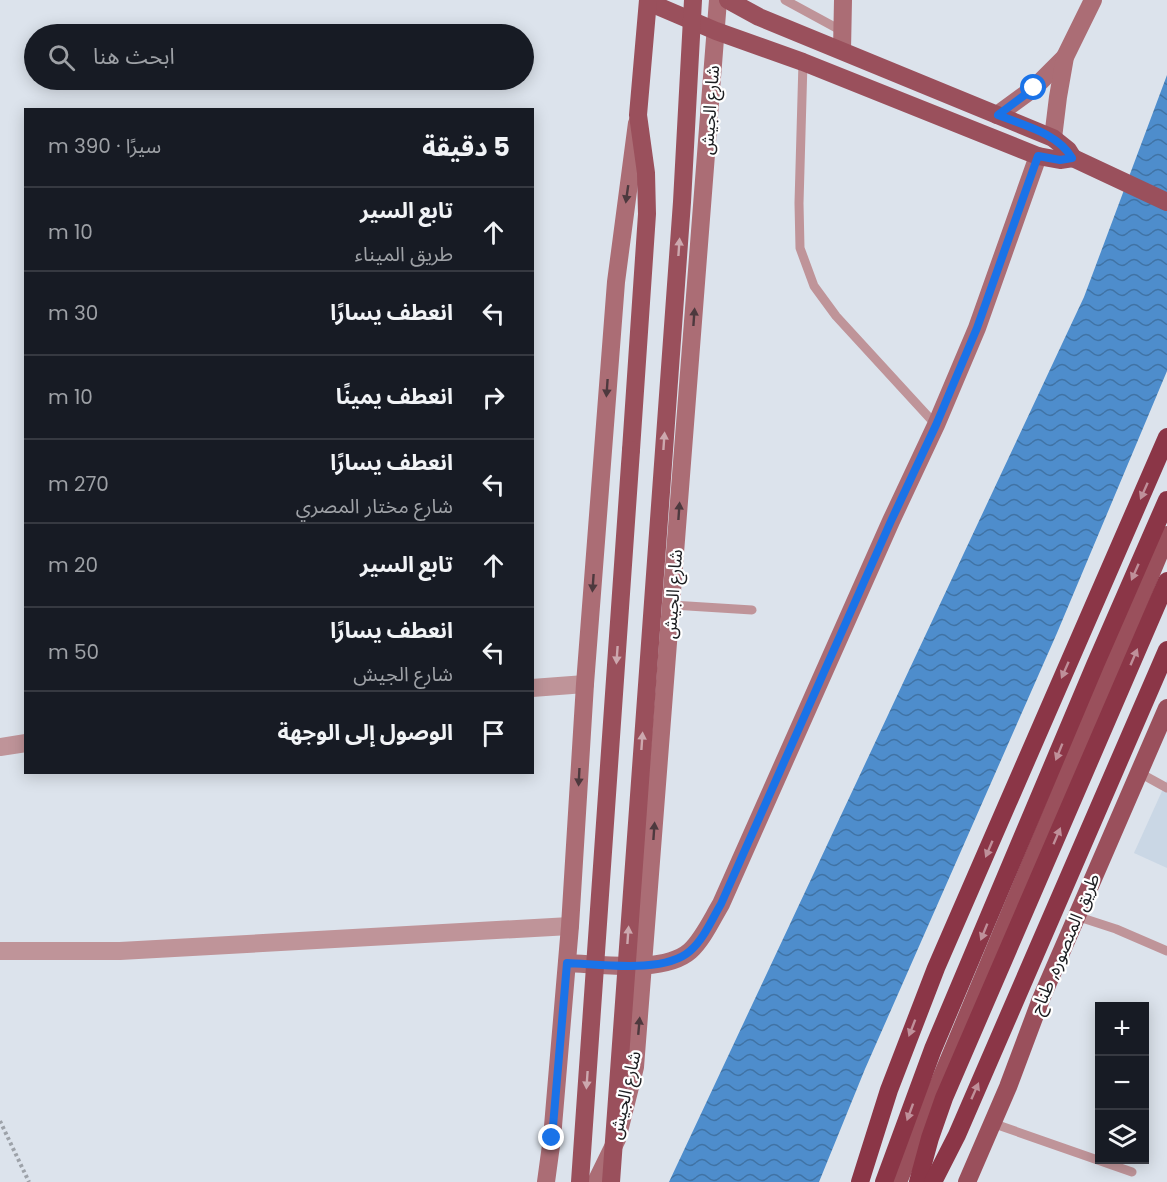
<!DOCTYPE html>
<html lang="ar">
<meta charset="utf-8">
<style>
body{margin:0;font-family:Poppins,"Noto Sans Arabic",sans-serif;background:#20242c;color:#f1f3f6;direction:rtl}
.controls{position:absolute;right:18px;bottom:18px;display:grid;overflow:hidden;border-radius:0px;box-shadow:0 3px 15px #0003}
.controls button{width:54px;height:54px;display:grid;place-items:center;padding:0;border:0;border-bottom:2px solid #363941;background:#171b24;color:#f1f3f6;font:30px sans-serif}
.stop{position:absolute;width:18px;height:18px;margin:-14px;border:4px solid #1a73e8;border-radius:50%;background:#fff}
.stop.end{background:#1a73e8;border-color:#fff;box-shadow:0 2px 6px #0008}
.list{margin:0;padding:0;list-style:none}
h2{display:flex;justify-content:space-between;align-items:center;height:78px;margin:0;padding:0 24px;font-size:26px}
h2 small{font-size:20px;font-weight:400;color:#9ea1a6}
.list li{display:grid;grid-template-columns:39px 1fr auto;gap:18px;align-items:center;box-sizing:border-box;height:84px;padding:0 24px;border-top:2px solid #363941}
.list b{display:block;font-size:22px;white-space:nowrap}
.list p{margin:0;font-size:20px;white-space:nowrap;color:#9ea1a6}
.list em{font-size:20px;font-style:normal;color:#9ea1a6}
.icon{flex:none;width:33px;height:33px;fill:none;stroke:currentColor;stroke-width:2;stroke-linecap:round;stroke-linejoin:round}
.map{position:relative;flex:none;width:1167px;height:1182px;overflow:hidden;direction:ltr}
.search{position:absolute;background:#171b24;box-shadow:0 3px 15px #0003;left:24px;top:24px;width:510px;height:66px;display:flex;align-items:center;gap:15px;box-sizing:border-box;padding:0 21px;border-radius:33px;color:#9ea1a6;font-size:22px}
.panel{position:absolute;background:#171b24;box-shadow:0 3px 15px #0003;left:24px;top:108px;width:510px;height:666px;border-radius:0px;direction:rtl}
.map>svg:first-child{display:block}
</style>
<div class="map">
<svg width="1167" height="1182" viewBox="0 0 1167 1182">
<defs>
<pattern id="water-waves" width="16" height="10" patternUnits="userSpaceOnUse" patternTransform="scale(1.5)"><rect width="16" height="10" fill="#4e8dcc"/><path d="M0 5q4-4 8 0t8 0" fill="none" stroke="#4073a5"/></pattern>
</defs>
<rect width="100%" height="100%" fill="#dce3ec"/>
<!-- built -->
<polygon fill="#cad7e5" points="1167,780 1167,868 1134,853"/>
<!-- water -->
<polygon fill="url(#water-waves)" points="1167,75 1167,371 1057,633 865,1069 819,1182 669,1182 1084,297"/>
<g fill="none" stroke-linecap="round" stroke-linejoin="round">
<!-- path -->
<polyline stroke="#9da2a9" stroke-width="4" stroke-dasharray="3 3" stroke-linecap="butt" points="0,1121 29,1182"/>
<!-- lane -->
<g stroke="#bf9499" stroke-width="9">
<polyline points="785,0 842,31"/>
<polyline points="803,62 799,203 800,248 814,286 836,316 936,425"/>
<polyline points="672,605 752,610"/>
<polyline points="1138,772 1167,788"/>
<polyline points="1076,916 1116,929 1167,951"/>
<polyline points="992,1123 1132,1172"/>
</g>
<!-- street -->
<g stroke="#bf9499" stroke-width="18">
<polyline points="532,688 585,684"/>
<polyline points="0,747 26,743"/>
<polyline points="0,951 120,951 570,926"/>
</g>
<!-- secondary -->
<g stroke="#ab6d75" stroke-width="18">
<polyline points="842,50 843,0"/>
<polyline points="997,115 1034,88 1065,57"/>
<polyline points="1053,138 1058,97 1065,57 1093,0"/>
<path d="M567 963C600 964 664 974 690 951 703 939 712 919 721 904L891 521 936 425 977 328 1038 156"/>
<polyline points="546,1182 552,1138 570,926 585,684 616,282 637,123"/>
<polyline points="596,1182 617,1139 635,1067 718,0"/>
</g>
<!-- primary -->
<g stroke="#9a505c" stroke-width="18">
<polyline points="728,0 759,17 1053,138 1068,150 1073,158"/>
<polyline points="648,2 716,31 803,62 1038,156 1060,160 1073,158"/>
<polyline points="1073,158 1167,202"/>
<polyline points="631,450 647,214 646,173 638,115 648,0"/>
<polyline points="898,1182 1167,535"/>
<polyline points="967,1182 1008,1087 1041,999 1167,708"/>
</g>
<!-- highway -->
<g stroke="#8b3647" stroke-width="18">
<polyline points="860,1182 889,1090 936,968 1167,437"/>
<polyline points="884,1182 933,1049 1095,665 1167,500"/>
<polyline points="918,1182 930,1138 944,1098 1167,581"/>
<polyline points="933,1182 957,1135 1167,650"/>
</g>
<!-- primary-bridge -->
<g stroke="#9a505c" stroke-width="18">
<polyline points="580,1182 631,450"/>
<polyline points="611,1182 682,202 693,0"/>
</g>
</g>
<!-- one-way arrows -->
<defs><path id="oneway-solid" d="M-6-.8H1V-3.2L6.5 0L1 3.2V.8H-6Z" transform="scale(1.5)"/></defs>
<g fill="#4d393e">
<use href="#oneway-solid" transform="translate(627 194) rotate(98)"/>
<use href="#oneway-solid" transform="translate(694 317) rotate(-86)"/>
<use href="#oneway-solid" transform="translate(607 388) rotate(94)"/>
<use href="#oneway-solid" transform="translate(679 511) rotate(-86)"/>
<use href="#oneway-solid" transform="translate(593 583) rotate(94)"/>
<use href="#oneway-solid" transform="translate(579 777) rotate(93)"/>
<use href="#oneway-solid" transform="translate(654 831) rotate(-86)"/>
<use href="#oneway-solid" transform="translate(639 1026) rotate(-85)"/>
</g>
<g fill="#cca8ae">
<use href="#oneway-solid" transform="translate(679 247) rotate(-86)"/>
<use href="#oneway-solid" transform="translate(664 441) rotate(-86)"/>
<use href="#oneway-solid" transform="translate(617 655) rotate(94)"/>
<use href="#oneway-solid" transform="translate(642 741) rotate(-86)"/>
<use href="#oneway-solid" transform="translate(628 935) rotate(-86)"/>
<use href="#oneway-solid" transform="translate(587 1080) rotate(94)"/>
</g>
<g fill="#bf909a">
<use href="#oneway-solid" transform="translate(1144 491) rotate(114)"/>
<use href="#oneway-solid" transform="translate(1135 572) rotate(114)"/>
<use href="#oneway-solid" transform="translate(1134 657) rotate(-67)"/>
<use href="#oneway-solid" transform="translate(1065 670) rotate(114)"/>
<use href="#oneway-solid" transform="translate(1059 752) rotate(112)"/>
<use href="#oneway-solid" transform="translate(1057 836) rotate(-67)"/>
<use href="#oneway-solid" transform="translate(989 849) rotate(113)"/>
<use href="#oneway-solid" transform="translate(984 932) rotate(112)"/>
<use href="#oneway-solid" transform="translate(912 1028) rotate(111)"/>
<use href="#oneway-solid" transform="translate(975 1091) rotate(-66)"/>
<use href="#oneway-solid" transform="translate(910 1112) rotate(110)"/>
</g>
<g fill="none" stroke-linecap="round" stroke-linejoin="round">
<!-- route -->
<path stroke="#1a73e8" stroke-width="8" d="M552 1138 567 963C600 964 664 974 690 951 704 939 712 919 721 904L891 521 936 425 977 328 1038 156 1060 160 1072 158C1058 133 1023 125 998 115L1034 88"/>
</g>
<g text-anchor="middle" stroke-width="4.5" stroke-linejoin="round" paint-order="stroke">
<!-- street labels -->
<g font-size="18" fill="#1b1d20" stroke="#fff">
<text transform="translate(710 110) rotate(-86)" y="6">شارع الجيش</text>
<text transform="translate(673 594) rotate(-86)" y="6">شارع الجيش</text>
<text transform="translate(1065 944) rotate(-67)" y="6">طريق المنصوره, طناح</text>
<text transform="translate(625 1095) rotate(-77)" y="6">شارع الجيش</text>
</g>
</g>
</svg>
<div class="controls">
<button>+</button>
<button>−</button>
<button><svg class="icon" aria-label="layers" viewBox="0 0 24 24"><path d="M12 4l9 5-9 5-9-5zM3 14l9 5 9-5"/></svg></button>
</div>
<div class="stop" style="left:1034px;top:88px"></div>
<div class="stop end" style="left:552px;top:1138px"></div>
<div class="search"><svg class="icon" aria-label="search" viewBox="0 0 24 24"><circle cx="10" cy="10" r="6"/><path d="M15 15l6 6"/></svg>ابحث هنا</div>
<section class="panel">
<h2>5 دقيقة<small>سيرًا · 390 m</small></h2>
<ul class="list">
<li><svg class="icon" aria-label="ahead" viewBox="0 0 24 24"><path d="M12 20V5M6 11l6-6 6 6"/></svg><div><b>تابع السير</b><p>طريق الميناء</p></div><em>10 m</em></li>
<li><svg class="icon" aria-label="left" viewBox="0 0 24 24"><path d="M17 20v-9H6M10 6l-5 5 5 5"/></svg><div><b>انعطف يسارًا</b></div><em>30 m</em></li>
<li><svg class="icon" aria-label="right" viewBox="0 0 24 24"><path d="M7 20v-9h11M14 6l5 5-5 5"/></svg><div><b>انعطف يمينًا</b></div><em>10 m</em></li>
<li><svg class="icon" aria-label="left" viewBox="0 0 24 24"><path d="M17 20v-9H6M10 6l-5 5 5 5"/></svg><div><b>انعطف يسارًا</b><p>شارع مختار المصري</p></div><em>270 m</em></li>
<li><svg class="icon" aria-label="ahead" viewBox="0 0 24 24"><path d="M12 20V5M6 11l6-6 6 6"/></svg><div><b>تابع السير</b></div><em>20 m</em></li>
<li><svg class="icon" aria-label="left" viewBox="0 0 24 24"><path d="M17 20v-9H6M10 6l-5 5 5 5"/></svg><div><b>انعطف يسارًا</b><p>شارع الجيش</p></div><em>50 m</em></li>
<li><svg class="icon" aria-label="arrive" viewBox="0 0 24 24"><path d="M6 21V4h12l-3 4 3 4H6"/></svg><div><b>الوصول إلى الوجهة</b></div></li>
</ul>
</section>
</div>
